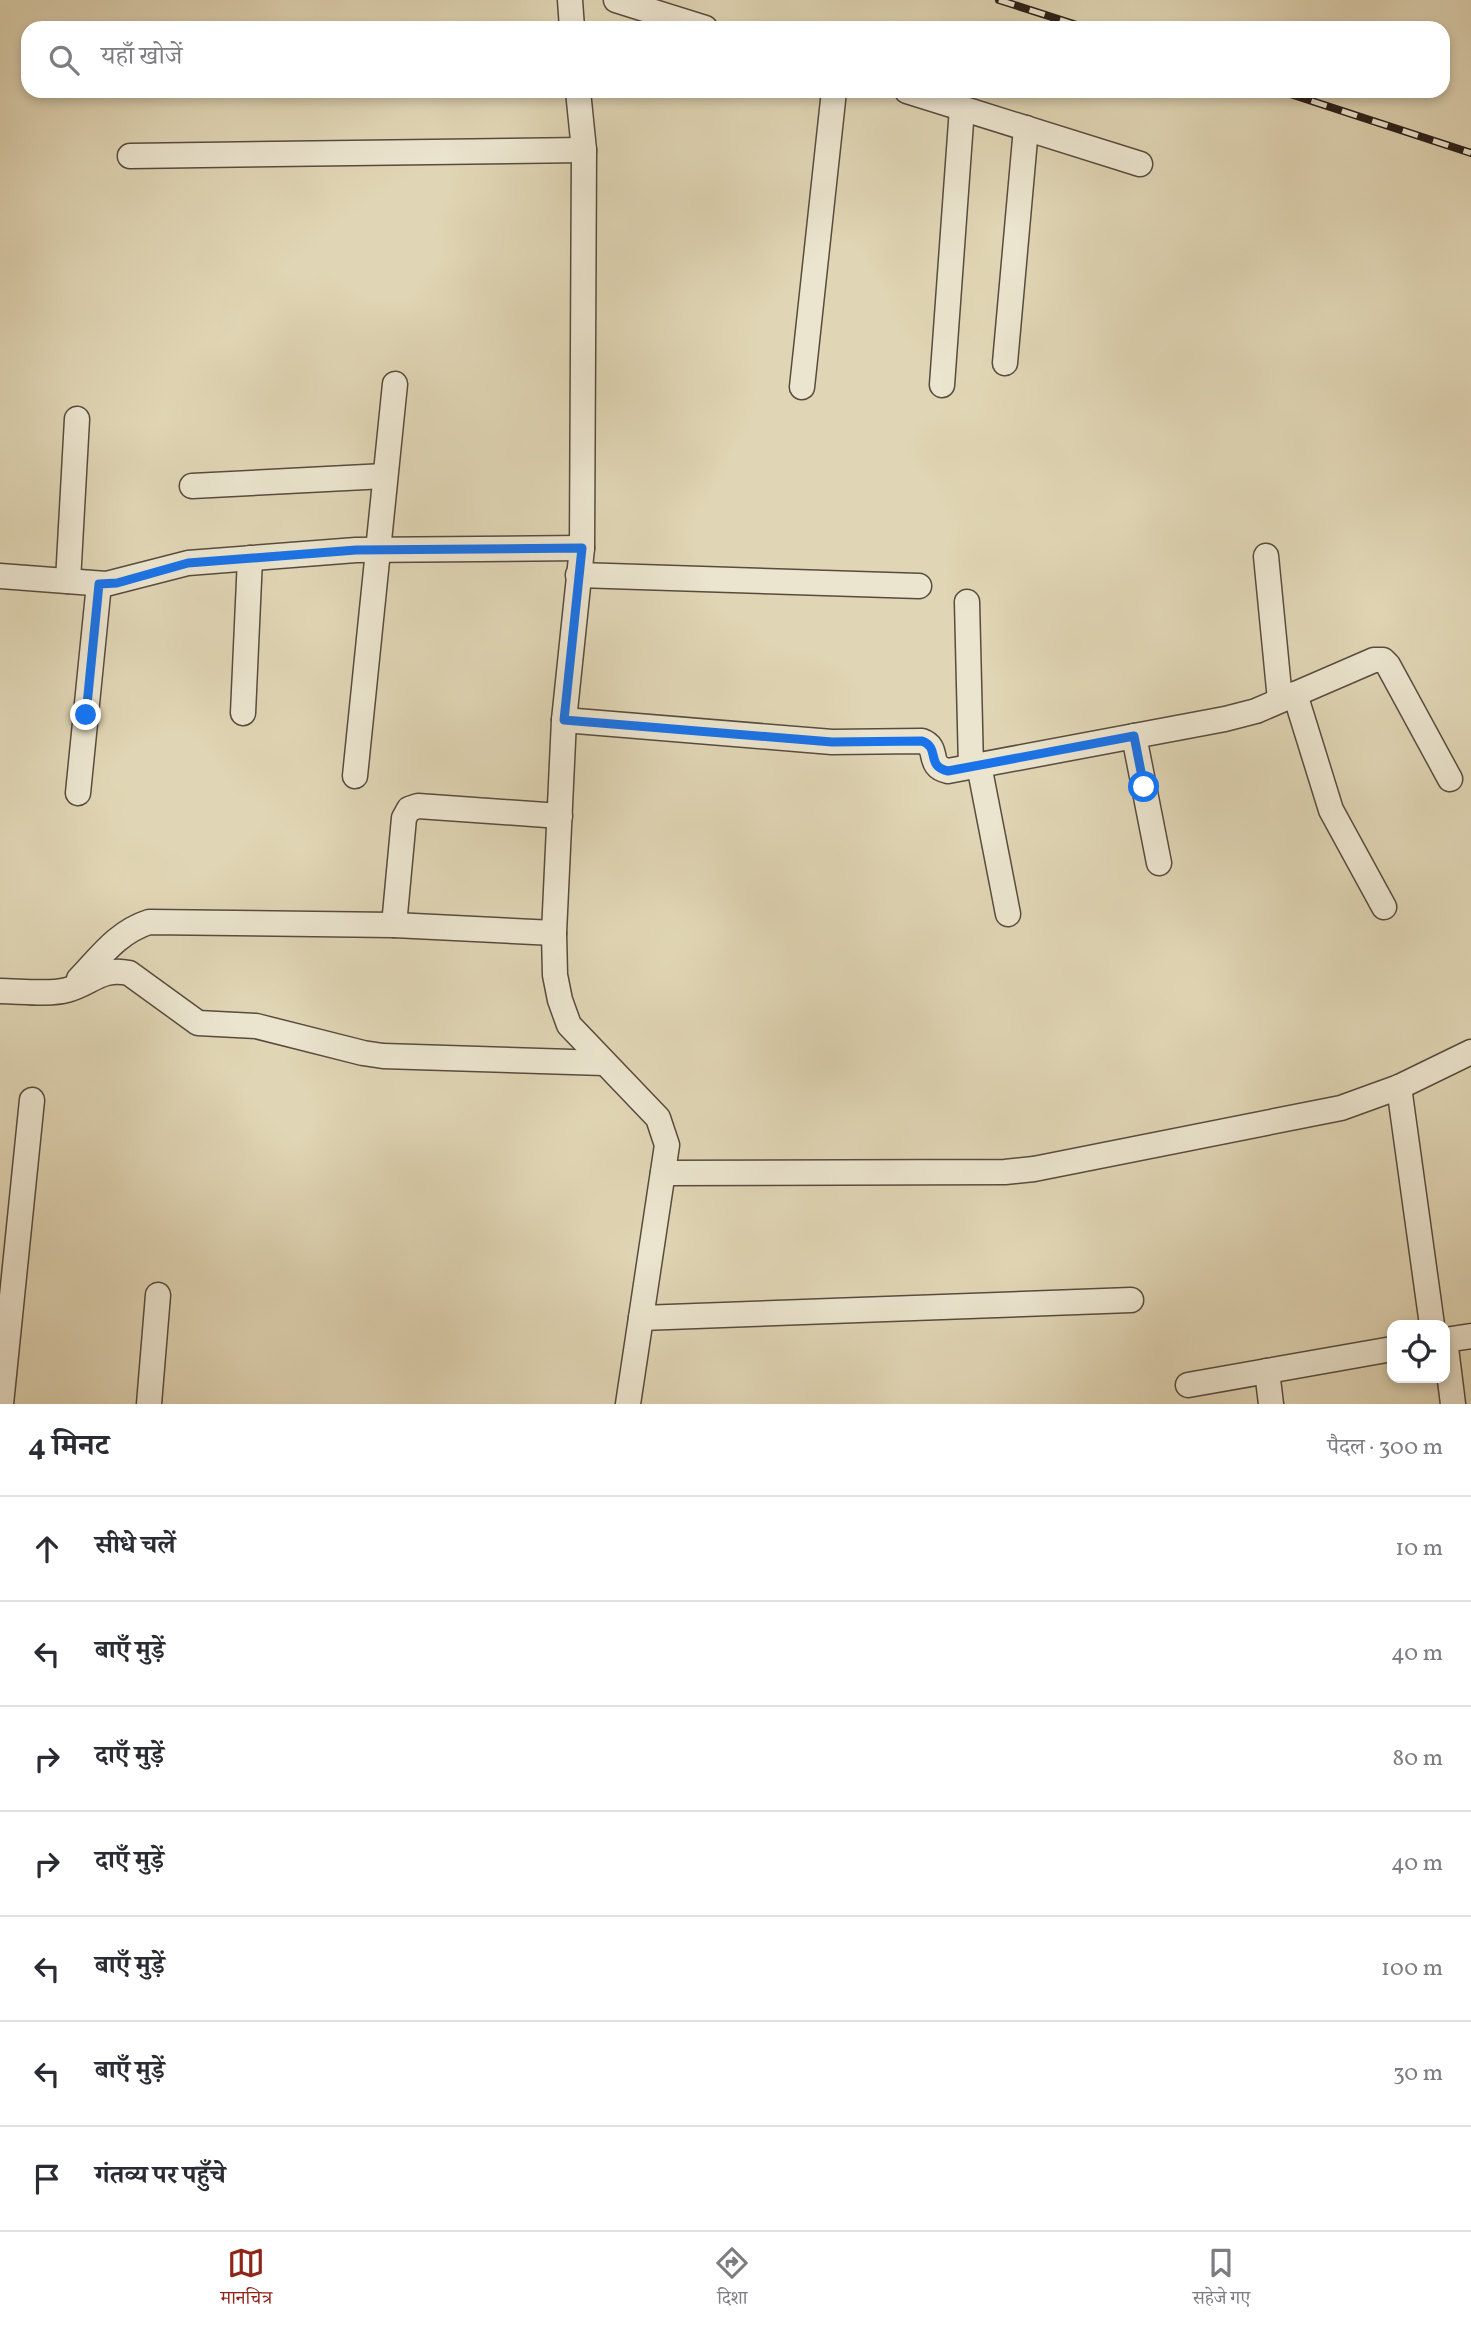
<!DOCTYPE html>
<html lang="hi">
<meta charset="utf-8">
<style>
body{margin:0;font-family:Vollkorn,"Noto Serif Devanagari",serif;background:#f7f7f7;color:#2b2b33}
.controls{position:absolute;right:21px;bottom:21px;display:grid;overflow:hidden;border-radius:14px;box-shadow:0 4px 10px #0003}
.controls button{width:63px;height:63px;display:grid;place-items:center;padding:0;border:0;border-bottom:2px solid #e1e1e2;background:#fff;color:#2b2b33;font:35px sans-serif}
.stop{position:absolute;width:21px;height:21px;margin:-16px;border:5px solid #1a73e8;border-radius:50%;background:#fff}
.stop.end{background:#1a73e8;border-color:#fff;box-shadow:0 2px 7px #0008}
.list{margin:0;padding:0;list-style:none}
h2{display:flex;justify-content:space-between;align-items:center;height:91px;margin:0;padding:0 28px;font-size:30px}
h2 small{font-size:23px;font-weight:400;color:#7c7c81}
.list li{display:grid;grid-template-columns:46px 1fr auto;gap:21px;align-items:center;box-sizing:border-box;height:105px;padding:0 28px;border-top:2px solid #e1e1e2}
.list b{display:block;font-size:26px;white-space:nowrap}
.list em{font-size:23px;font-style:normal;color:#7c7c81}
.icon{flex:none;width:38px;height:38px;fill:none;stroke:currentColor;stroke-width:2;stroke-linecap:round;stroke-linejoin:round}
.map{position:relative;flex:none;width:1471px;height:1404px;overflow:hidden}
.search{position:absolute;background:#fff;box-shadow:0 4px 10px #0003;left:21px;right:21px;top:21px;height:77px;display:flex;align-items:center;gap:18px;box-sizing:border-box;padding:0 24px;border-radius:21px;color:#7c7c81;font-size:26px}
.sheet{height:826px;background:#fff}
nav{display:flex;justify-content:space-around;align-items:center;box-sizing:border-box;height:98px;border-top:2px solid #e1e1e2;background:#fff;font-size:19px;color:#7c7c81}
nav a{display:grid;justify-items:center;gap:4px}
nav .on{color:#8f2418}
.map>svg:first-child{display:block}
</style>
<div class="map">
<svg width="1471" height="1404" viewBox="0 0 1471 1404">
<rect width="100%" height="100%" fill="#e0d5b4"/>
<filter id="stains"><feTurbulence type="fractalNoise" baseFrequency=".00286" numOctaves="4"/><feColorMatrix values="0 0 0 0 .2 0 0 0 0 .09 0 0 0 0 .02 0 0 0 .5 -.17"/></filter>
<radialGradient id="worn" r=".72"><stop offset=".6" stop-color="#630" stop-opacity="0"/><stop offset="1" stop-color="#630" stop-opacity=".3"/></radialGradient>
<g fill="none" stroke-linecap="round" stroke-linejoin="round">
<defs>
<g id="minor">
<polyline points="570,0 572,28"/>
<polyline points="616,0 705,28"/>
<polyline points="578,91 584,150 582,548 564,720 554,933 555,975 560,1000 569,1025 658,1118 667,1145 628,1404"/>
<polyline points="907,91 1140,164"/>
<polyline points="130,156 584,150"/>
<polyline points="1005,363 1026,128"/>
<polyline points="942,385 962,108"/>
<polyline points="802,387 834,91"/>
<polyline points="192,486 385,476"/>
<polyline points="1266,556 1280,700"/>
<polyline points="578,575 919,586"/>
<polyline points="0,576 106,584 188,563 356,550 582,548"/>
<polyline points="68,581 77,419"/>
<polyline points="967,602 971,767"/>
<polyline points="1295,694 1331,810 1384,907"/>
<polyline points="243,713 250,558"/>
<path d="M564 720 832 742 922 741C941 748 925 766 948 771L1225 719 1256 711 1374 660H1383L1388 665 1450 779"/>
<polyline points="1134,736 1159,863"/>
<polyline points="979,765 1008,914"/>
<polyline points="355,776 395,384"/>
<polyline points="78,793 99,584"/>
<polyline points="394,925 404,818 409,809 418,806 560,816"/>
<path d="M79 979C101 956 118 932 149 922L394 925 554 933"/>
<path d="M0 991C19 991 49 995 67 990 92 983 101 967 129 973L198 1023 256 1026 363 1053 383 1056 604 1063"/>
<polyline points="1399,1087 1432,1325"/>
<polyline points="663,1173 1005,1172 1034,1169 1341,1108 1399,1087 1471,1052"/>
<polyline points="641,1318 1131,1300"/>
<polyline points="1267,1371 1271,1404"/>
<polyline points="1188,1385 1392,1349"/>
<polyline points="1,1404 32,1100"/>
<polyline points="149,1404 158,1295"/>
<polyline points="1453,1404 1445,1340 1471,1336"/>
</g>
</defs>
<!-- minor casing -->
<use href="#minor" stroke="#584c3f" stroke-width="27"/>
<!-- minor -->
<use href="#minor" stroke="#ebe4ce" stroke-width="24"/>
<defs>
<g id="rail">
<polyline points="999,0 1086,28"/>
<polyline points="1281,91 1471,153"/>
</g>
</defs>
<!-- rail casing -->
<use href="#rail" stroke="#2b1f18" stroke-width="8"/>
<!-- rail -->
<use href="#rail" stroke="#ebe4ce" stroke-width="5" stroke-dasharray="16" stroke-linecap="butt"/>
</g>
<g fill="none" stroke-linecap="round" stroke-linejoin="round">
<!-- route -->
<path stroke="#1a73e8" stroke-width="9" d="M86 715 99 584 117 583 188 563 356 550 582 548 564 720 832 742 922 741C941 748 925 766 948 771L1134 736 1144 787"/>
</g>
<rect width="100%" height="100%" filter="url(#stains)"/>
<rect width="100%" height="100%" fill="url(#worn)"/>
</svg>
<div class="controls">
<button><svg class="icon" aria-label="locate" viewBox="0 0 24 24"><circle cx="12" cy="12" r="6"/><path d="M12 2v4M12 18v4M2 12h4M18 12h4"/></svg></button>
</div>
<div class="stop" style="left:1144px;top:787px"></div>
<div class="stop end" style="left:86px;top:715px"></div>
<div class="search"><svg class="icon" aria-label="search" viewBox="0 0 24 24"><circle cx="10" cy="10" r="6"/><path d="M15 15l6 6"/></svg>यहाँ खोजें</div>
</div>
<section class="sheet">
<h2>4 मिनट<small>पैदल · 300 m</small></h2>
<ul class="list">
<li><svg class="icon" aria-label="ahead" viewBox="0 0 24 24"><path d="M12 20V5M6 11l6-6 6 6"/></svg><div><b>सीधे चलें</b></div><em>10 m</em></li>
<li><svg class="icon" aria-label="left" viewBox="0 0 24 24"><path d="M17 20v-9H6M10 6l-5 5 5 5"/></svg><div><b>बाएँ मुड़ें</b></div><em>40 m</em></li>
<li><svg class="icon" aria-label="right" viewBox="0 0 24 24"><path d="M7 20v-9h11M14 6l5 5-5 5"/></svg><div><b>दाएँ मुड़ें</b></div><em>80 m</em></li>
<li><svg class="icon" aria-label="right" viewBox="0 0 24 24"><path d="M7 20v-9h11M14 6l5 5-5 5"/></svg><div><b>दाएँ मुड़ें</b></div><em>40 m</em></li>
<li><svg class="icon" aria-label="left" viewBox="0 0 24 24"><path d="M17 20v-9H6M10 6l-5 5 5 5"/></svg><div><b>बाएँ मुड़ें</b></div><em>100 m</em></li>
<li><svg class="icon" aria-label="left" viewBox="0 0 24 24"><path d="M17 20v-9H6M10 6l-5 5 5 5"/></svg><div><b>बाएँ मुड़ें</b></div><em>30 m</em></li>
<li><svg class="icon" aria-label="arrive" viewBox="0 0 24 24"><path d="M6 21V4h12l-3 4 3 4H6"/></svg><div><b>गंतव्य पर पहुँचे</b></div></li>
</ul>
</section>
<nav>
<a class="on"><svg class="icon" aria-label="map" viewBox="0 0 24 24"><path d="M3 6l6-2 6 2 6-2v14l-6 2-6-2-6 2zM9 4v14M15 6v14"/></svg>मानचित्र</a>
<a><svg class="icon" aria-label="directions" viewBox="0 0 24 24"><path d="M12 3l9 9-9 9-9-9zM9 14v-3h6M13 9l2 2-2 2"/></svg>दिशा</a>
<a><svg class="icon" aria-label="saved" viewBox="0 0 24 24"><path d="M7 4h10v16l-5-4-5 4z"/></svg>सहेजे गए</a>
</nav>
